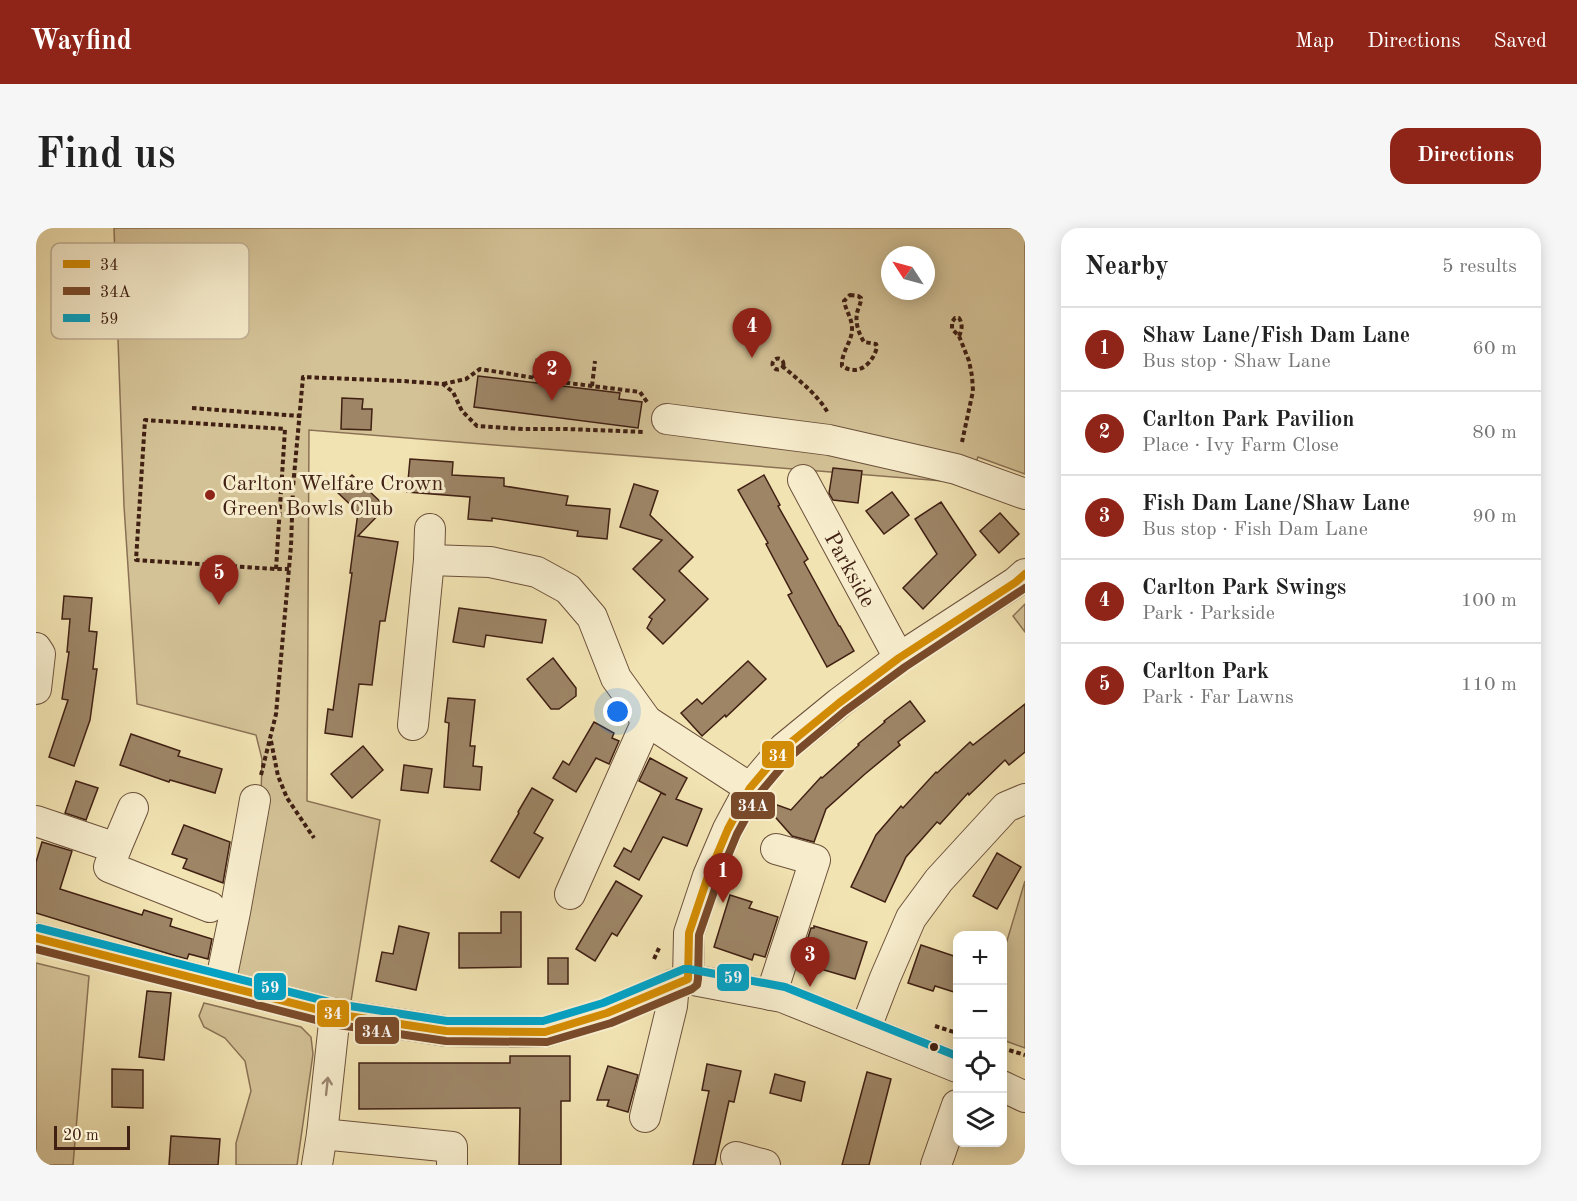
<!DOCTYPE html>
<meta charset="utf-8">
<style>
body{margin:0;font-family:"Old Standard TT",serif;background:#f6f6f6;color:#222}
.controls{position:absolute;right:18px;bottom:18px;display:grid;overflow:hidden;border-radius:12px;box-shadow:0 3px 15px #0003}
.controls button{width:54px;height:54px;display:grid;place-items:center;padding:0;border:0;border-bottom:2px solid #e0e0e0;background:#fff;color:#222;font:30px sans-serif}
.compass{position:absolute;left:845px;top:18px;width:54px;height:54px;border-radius:50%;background:#fff;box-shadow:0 3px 15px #0003;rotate:306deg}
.scale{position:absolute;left:18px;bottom:15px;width:76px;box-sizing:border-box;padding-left:6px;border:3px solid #402013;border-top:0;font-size:16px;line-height:21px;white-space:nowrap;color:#402013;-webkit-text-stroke:4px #f7edcd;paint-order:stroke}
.you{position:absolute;left:582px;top:484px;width:21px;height:21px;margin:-15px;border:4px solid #fff;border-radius:50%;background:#1a73e8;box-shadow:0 0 0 9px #1a73e833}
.badge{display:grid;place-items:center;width:39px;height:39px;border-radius:50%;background:#8f2418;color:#fff;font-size:20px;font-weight:700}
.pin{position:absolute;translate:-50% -50px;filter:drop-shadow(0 2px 3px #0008)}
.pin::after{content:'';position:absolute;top:32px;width:21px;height:18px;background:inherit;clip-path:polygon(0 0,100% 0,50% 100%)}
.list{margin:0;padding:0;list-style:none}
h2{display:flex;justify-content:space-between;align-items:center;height:78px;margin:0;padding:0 24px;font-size:26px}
h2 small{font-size:20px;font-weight:400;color:#767676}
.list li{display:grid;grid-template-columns:39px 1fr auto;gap:18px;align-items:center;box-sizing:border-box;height:84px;padding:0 24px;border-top:2px solid #e0e0e0}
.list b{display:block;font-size:22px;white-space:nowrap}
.list p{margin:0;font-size:20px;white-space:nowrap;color:#767676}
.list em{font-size:20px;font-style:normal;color:#767676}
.icon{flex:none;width:33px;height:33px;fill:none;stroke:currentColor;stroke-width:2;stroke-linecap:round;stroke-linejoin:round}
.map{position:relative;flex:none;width:989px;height:937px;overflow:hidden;border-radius:18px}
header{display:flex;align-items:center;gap:36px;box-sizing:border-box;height:84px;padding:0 30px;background:#8f2418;color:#fff}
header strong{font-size:28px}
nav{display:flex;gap:33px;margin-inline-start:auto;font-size:21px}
.intro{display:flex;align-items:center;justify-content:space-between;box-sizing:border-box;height:144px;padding:0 36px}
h1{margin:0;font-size:42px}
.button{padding:15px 27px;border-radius:18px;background:#8f2418;color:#fff;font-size:21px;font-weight:700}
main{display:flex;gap:36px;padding:0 36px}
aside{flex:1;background:#fff;border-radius:18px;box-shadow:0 3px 15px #0003}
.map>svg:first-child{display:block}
</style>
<header>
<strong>Wayfind</strong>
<nav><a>Map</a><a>Directions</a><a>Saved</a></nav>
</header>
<div class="intro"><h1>Find us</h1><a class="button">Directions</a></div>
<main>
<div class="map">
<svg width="989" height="937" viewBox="0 0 989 937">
<rect width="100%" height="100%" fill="#f2e3b2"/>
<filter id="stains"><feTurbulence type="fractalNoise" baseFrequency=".00333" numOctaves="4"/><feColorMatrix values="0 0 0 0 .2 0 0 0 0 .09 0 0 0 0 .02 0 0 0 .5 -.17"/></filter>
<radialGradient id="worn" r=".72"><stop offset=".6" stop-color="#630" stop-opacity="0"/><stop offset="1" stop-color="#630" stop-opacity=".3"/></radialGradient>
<!-- green -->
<g fill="#d4c297" stroke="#8a7155" stroke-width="1.5" fill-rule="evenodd">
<path d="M78 0H989V246L942 229 932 255 273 202 271 573 344 592 315 773 275 766 201 748 225 569 226 531 220 507 101 476 88 278ZM854 27H890V63H854Z"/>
<polygon points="989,376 989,404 977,388"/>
<polygon points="989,653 989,820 967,812 967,726"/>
<polygon points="0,735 53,748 37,937 0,937"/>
<polygon points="168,775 265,799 275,809 277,826 261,937 200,937 200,915 215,863 209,833 189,810 168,799 163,788"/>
</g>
<!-- building -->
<g fill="#9d8566" stroke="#402013" stroke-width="1.5">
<polygon points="442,148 584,165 583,171 606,174 602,200 438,179"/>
<polygon points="306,170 327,171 326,181 336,181 335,202 305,201"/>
<polygon points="374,231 417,234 416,247 468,250 468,258 532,268 530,277 574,281 571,311 541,308 542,303 456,290 456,293 432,291 434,269 371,264"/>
<polygon points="797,240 826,243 822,275 797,272 793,265"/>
<polygon points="316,247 350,279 322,308 362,314 349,393 344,393 336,457 323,456 316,509 289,505 292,481 297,482 316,345 314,345 322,284 300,263"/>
<polygon points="728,247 744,277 742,278 772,331 768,334 803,398 804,398 818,423 791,439 752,367 756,365 730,316 732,315 702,262"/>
<polygon points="598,256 622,263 614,287 657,329 643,343 672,371 627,416 611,400 616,391 613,389 629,372 597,341 626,312 584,299"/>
<polygon points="856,264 873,287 848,306 830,283"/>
<polygon points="905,274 940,327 887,381 867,360 901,326 879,291"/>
<polygon points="964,285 983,306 963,325 944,303"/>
<polygon points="28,368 56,370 53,403 61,404 57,441 61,441 54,492 38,538 13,529 32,472 26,471 33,424 31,424 34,391 26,391"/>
<polygon points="423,380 510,392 506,415 450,407 448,419 417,414"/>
<polygon points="517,430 540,460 540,468 523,481 515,481 491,451"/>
<polygon points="712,433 730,451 690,489 689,487 666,508 645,485 661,471 666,476"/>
<polygon points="412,470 439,472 434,518 439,518 437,538 446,539 444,562 408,559 413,495 409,494"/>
<polygon points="874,473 889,493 862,514 864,517 829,546 790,581 778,614 756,608 726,574 727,572 755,582 785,549 786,550 823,517 822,516 849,494 848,493"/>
<polygon points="989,476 989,524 973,537 969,532 933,567 932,565 904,596 901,594 870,629 849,674 815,659 840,607 865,578 867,580 900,544 901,545 934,514 937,517"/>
<polygon points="558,494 578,505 576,510 583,513 573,536 560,530 540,564 517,550 527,533 533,537"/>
<polygon points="95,506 144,523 142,528 186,541 179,565 134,552 133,554 84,537"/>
<polygon points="327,518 347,542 316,570 295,546"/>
<polygon points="614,530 651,550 640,571 666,581 651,618 627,609 603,652 578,638 588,620 595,624 625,565 630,567 603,553"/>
<polygon points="368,537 396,541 392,565 365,562"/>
<polygon points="40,553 62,560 50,592 29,585"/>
<polygon points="496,560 517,572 498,605 507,610 483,650 455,633 483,585 482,584"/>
<polygon points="148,597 194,614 187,655 147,640 151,631 136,626"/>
<polygon points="6,614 36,623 24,661 106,687 108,682 136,691 134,698 176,711 172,731 153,726 151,731 140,728 0,685 0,634"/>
<polygon points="961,625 985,639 961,681 937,668"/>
<polygon points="580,653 606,668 581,708 576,705 559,733 540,721"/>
<polygon points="694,667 716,674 713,680 742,689 729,729 718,726 716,732 678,719"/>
<polygon points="465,684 485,684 485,739 423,740 423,705 465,705"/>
<polygon points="363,698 393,705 380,762 340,753 346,724 357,726"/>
<polygon points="778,698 831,714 819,751 764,735 775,700 778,700"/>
<polygon points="885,717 921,729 921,765 899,758 897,763 872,755"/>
<rect x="512" y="730" width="20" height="26"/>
<polygon points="111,763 135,765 128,832 103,829"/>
<polygon points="474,828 534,828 534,873 525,873 525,937 483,937 484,880 323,881 323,835 474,835"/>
<polygon points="671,836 705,843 698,874 693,873 679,937 657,937 673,863 666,862"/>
<polygon points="572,838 602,847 592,884 571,878 573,872 561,872"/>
<polygon points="76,841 107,842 107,880 76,879"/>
<polygon points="831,844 855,851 837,921 833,937 806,937"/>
<polygon points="739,846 769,854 765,873 734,865"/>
<polygon points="135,908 184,911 182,937 133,937"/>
</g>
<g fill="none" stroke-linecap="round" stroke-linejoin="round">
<defs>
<g id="minor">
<polyline points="631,191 793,212 920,241 989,266"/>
<polyline points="767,252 863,430"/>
<polyline points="393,332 394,301"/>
<polyline points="0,420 4,426 0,461"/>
<polyline points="377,497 393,332 454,334 501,344 532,361 556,389 580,450 611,493 714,560"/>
<polyline points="0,593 80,620 73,639 174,679"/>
<polyline points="80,620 97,580"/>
<polyline points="534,666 611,493"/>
<polyline points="0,710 299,786 410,803 509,804 571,785 652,751"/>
<polyline points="652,751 653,705 672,648 692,601 714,560 748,520 803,475 863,430 980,354 989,346"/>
<polyline points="652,751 746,769 921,839"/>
<polyline points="184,757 199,684 219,572"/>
<polyline points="735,767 779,632 740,621"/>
<polyline points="829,802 849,750 875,690 903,652 970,579 989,571"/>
<polyline points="966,858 989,869"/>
<polyline points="609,889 636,778 638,756"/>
<polyline points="286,906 416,919 416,937"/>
<polyline points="700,929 729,937"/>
<polyline points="281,937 286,906 299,786"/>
<polyline points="900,937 921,877"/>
</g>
</defs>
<!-- minor casing -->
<use href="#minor" stroke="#6c513b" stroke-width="32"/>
<!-- path -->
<g stroke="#402013" stroke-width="4" stroke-dasharray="4.5 3" stroke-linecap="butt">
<path d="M814 67 822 68 825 70C825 76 822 80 821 85 819 95 823 106 828 114L840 116 841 119C837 135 823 149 806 138 805 124 816 114 816 101 816 90 810 83 808 73Z"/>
<path d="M923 108C926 102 927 96 923 90H919L916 94V101L923 108 933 133 936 148 937 163 926 214"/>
<circle cx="742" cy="136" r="5.5"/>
<path d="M746 138C763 152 782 167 792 185"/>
<polyline points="498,150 502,129"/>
<polyline points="407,156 430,151 444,141 524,154 604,164 611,174"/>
<polyline points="556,158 559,133"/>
<polyline points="156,180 264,188"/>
<polyline points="240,341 249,201 109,192 100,332 240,341 253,341"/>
<polyline points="235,513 242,548 251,570 278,610"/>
<polyline points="225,547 240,486 255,318 257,259 267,149 367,153 407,156 417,164 426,183 441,198 488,201 531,201 609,204"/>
<polyline points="618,731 624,718"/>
<polyline points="899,798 921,805"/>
<polyline points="966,820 989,827"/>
</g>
<!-- minor -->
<use href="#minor" stroke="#f7edcd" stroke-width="30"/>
<defs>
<polyline id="bus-1" points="0,710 299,786 410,803 509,804 571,785 652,751 653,705 672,648 692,601 714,560 748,520 803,475 863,430 980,354 989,346"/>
<polyline id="bus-2" points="0,721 296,796 410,813 511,814 575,795 656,761 661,757 662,751 663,707 682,652 701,606 723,566 755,528 809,483 869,439 989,360"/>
<polyline id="bus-3" points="3,700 301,776 411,793 507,793 567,775 648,741 653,741 749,759 921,828"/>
</defs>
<!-- bus-1 casing -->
<use href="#bus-1" stroke="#f7edcd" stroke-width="12"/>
<!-- bus-2 casing -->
<use href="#bus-2" stroke="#f7edcd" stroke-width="12"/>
<!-- bus-3 casing -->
<use href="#bus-3" stroke="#f7edcd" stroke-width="12"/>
<!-- bus-1 -->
<use href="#bus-1" stroke="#d28b04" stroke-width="8"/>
<!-- bus-2 -->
<use href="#bus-2" stroke="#7a4b2a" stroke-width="8"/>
<!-- bus-3 -->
<use href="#bus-3" stroke="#03a2c5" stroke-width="8"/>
</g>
<!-- one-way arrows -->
<defs><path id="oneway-shaft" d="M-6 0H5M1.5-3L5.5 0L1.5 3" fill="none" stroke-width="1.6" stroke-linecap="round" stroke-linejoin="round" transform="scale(1.5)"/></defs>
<use stroke="#9c8670" href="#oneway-shaft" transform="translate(291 858) rotate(-84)"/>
<!-- markers -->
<circle fill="#8f2418" stroke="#f7edcd" stroke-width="2" cx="174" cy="267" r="6"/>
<circle fill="#402013" stroke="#f7edcd" stroke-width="2" cx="898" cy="819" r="5"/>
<g text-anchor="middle" stroke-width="6" stroke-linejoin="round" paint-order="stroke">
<!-- poi labels -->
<g font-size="22" fill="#402013" stroke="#f7edcd" text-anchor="start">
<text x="186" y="262">Carlton Welfare Crown<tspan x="186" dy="25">Green Bowls Club</tspan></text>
</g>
<!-- street labels -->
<g font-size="22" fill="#402013" stroke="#f7edcd">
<text transform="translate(815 341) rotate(61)" y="8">Parkside</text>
</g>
</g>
<!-- legend -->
<rect x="15" y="15" width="198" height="96" rx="9" fill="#f7edcd" stroke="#c0b095" stroke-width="1.5"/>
<rect x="27" y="32" width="27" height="8" fill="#d28b04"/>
<rect x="27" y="59" width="27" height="8" fill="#7a4b2a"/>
<rect x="27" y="86" width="27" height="8" fill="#03a2c5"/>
<g font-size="16" fill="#402013">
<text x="64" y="42">34</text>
<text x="64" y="69">34A</text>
<text x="64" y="96">59</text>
</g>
<g stroke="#f7edcd" stroke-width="2">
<rect x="725" y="512" width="34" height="29" rx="6" fill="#d28b04"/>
<rect x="694" y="563" width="46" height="29" rx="6" fill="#7a4b2a"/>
<rect x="680" y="735" width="34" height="29" rx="6" fill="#03a2c5"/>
<rect x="217" y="744" width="34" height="29" rx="6" fill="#03a2c5"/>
<rect x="280" y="771" width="34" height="29" rx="6" fill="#d28b04"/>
<rect x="318" y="788" width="46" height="29" rx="6" fill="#7a4b2a"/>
</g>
<g font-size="16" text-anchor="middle" font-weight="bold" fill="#fff">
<text x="742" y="533">34</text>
<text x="717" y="583">34A</text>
<text x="697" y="755">59</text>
<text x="234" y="765">59</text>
<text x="297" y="791">34</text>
<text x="341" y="809">34A</text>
</g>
<rect width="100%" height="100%" filter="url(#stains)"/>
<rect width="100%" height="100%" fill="url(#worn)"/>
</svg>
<div class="controls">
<button>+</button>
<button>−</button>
<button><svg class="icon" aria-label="locate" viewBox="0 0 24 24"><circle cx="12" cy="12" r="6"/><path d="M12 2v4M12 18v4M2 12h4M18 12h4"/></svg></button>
<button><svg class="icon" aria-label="layers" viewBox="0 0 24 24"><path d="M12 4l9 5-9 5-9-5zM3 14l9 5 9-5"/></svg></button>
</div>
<svg class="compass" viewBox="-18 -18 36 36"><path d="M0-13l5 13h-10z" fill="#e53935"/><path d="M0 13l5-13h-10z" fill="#767676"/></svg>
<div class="scale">20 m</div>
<div class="you"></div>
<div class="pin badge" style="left:687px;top:675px">1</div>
<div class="pin badge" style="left:516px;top:173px">2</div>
<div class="pin badge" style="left:774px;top:759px">3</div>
<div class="pin badge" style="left:716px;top:130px">4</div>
<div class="pin badge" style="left:183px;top:377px">5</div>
</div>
<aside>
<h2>Nearby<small>5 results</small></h2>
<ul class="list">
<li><span class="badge">1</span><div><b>Shaw Lane/Fish Dam Lane</b><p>Bus stop · Shaw Lane</p></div><em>60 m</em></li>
<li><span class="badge">2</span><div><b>Carlton Park Pavilion</b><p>Place · Ivy Farm Close</p></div><em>80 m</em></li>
<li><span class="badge">3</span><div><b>Fish Dam Lane/Shaw Lane</b><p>Bus stop · Fish Dam Lane</p></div><em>90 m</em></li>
<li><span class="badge">4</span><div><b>Carlton Park Swings</b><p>Park · Parkside</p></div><em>100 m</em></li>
<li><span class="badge">5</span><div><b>Carlton Park</b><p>Park · Far Lawns</p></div><em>110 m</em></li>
</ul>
</aside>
</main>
